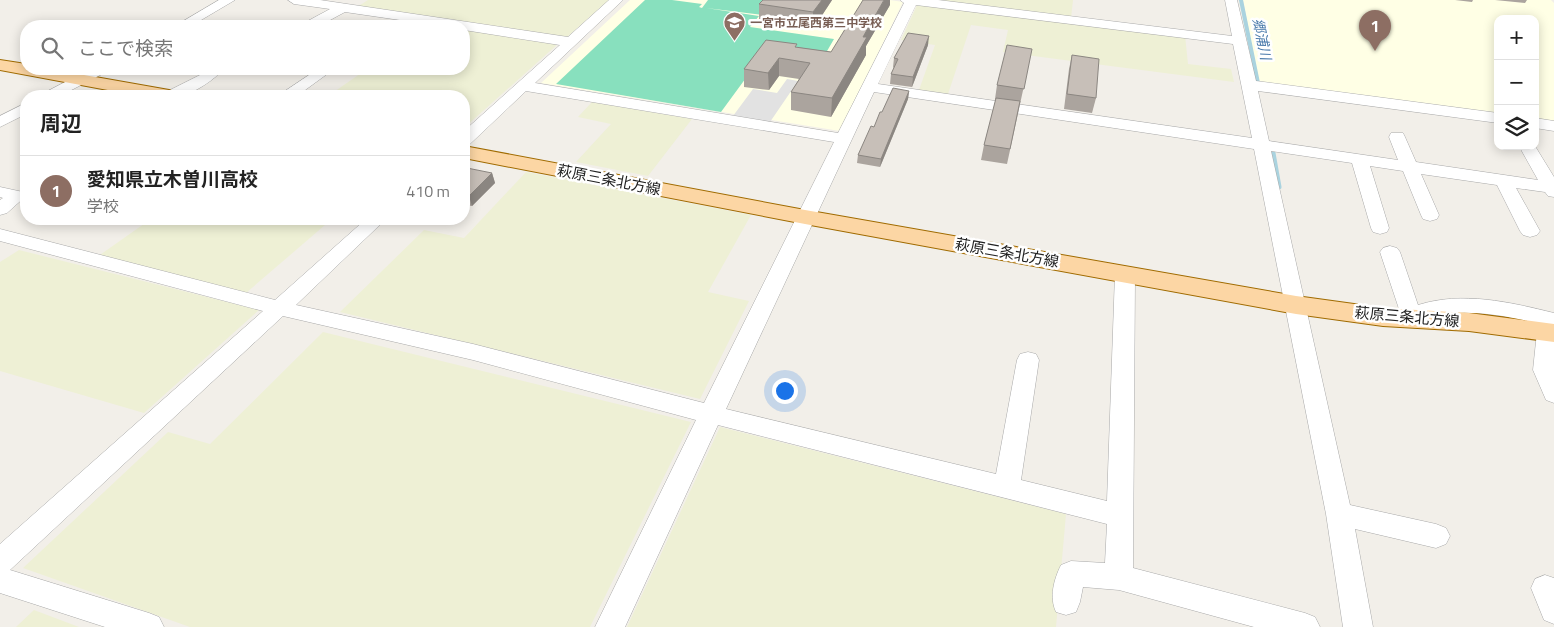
<!DOCTYPE html>
<html lang="ja">
<meta charset="utf-8">
<style>
body{margin:0;font-family:"Titillium Web","Noto Sans JP",sans-serif;background:#f2f2f2;color:#222}
.controls{position:absolute;right:15px;top:15px;display:grid;overflow:hidden;border-radius:10px;box-shadow:0 2px 12px #0003}
.controls button{width:45px;height:45px;display:grid;place-items:center;padding:0;border:0;border-bottom:1px solid #e0e0e0;background:#fff;color:#222;font:25px sans-serif}
.you{position:absolute;left:784px;top:390px;width:18px;height:18px;margin:-12px;border:4px solid #fff;border-radius:50%;background:#1a73e8;box-shadow:0 0 0 8px #1a73e833}
.badge{display:grid;place-items:center;width:32px;height:32px;border-radius:50%;background:#0b8043;color:#fff;font-size:16px;font-weight:700}
.pin{position:absolute;translate:-50% -41px;filter:drop-shadow(0 1px 2px #0008)}
.pin::after{content:'';position:absolute;top:26px;width:18px;height:15px;background:inherit;clip-path:polygon(0 0,100% 0,50% 100%)}
.list{margin:0;padding:0;list-style:none}
h2{display:flex;justify-content:space-between;align-items:center;height:65px;margin:0;padding:0 20px;font-size:21px}
h2 small{font-size:16px;font-weight:400;color:#767676}
.list li{display:grid;grid-template-columns:32px 1fr auto;gap:15px;align-items:center;box-sizing:border-box;height:70px;padding:0 20px;border-top:1px solid #e0e0e0}
.list b{display:block;font-size:19px;white-space:nowrap}
.list p{margin:0;font-size:16px;white-space:nowrap;color:#767676}
.list em{font-size:16px;font-style:normal;color:#767676}
.icon{flex:none;width:28px;height:28px;fill:none;stroke:currentColor;stroke-width:2;stroke-linecap:round;stroke-linejoin:round}
.map{position:relative;flex:none;width:1554px;height:627px;overflow:hidden}
.search{position:absolute;background:#fff;box-shadow:0 2px 12px #0003;left:20px;top:20px;width:450px;height:55px;display:flex;align-items:center;gap:12px;box-sizing:border-box;padding:0 18px;border-radius:20px;color:#767676;font-size:19px}
.panel{position:absolute;background:#fff;box-shadow:0 2px 12px #0003;left:20px;top:90px;width:450px;height:135px;border-radius:20px}
.map>svg:first-child{display:block}
</style>
<div class="map">
<svg width="1554" height="627" viewBox="0 0 1554 627">
<rect width="100%" height="100%" fill="#f2efe9"/>
<!-- education -->
<g fill="#ffffe5">
<polygon points="630,0 890,0 903,2 840,131 541,83"/>
<polygon points="1243,0 1551,0 1554,3 1554,122 1535,120 1535,19 1498,19 1498,115 1259,82"/>
</g>
<!-- farmland -->
<g fill="#eef0d5">
<polygon points="368,0 609,0 566,38 357,7"/>
<polygon points="925,0 1073,0 1071,18"/>
<polygon points="918,3 1185,35 1188,64 1231,69 1234,82 1003,52 1008,30 971,25 948,94 919,90 935,45 901,40"/>
<polygon points="464,29 559,43 464,128 464,96 328,96 367,69 464,69"/>
<polygon points="592,102 692,119 648,176 576,162 611,124 578,117"/>
<polygon points="526,172 751,215 708,292 749,301 700,399 340,312 424,230 464,238"/>
<polygon points="151,219 332,219 246,293 97,257"/>
<polygon points="19,250 259,310 144,413 0,371 0,262"/>
<polygon points="323,332 691,422 590,627 190,627 23,568 168,432 210,444"/>
<polygon points="720,427 1066,514 1056,627 627,627"/>
<polygon points="34,610 79,627 16,627"/>
</g>
<!-- pitch -->
<polygon fill="#88e0be" points="645,0 672,0 702,4 699,7 702,8 708,0 775,0 763,15 706,8 759,16 750,27 834,39 819,65 762,56 721,112 556,84"/>
<!-- parking -->
<polygon fill="#e2e2e2" points="787,79 798,81 770,122 733,116 753,89 777,93"/>
<g fill="none" stroke-linecap="round" stroke-linejoin="round">
<!-- stream-far1 -->
<g stroke="#aad3df" stroke-width="4">
<polyline points="1241,0 1258,83"/>
<polyline points="1272,150 1273,155"/>
</g>
<!-- stream -->
<polyline stroke="#aad3df" stroke-width="5" points="1273,153 1279,187"/>
<defs>
<g id="minor">
<polygon points="219,0 235,0 191,26 175,26"/>
<path d="M288 0H320L568 37 609 0H623L535 83 838 133 904 3 900 0H938L1232 36 1225 0H1237L1256 81 1498 113V123L1258 91 1269 141 1398 160 1389 137 1391 133H1403L1405 137 1416 162 1538 180 1519 146H1535L1554 177V197L1548 196 1545 192 1516 188 1540 231 1537 235 1530 237 1523 235 1520 231 1497 185 1421 174 1439 215 1437 219 1430 221 1423 219 1421 215 1403 171 1370 166 1389 228 1387 232 1380 234 1373 232 1371 228 1352 163 1271 151 1350 505 1436 524 1446 528 1450 536 1446 544 1436 548 1355 529 1373 627H1343L1326 514 1254 149 874 92 726 409 996 474 1017 360 1020 354 1028 352 1036 354 1039 360 1021 480 1107 501 1115 274 1118 269 1125 267 1132 269 1135 274 1133 568 1305 613 1315 617 1320 627H1254L1119 590 1083 587 1080 602 1076 612 1066 615 1056 612C1049 597 1054 579 1061 565L1071 561 1105 563 1107 524 718 425 625 627H595L696 420 473 360 283 316 10 570 149 613 159 617 164 627H105L0 593V544L263 311 0 241V229L275 300 366 219H386L296 305 473 344 704 403 834 142 526 91 470 144 464 145V131L560 45 464 30V26H441L345 12 319 26H302L304 23 330 9 294 4ZM916 5 1233 44 1252 138 878 84Z"/>
<polygon points="90,69 108,69 106,72 60,96 41,96 44,93"/>
<path d="M204 69H223C216 79 194 93 181 96 175 98 167 96 161 96L164 93 200 75Z"/>
<polygon points="318,69 334,69 297,96 279,96 282,93"/>
<polygon points="26,103 26,114 0,127 0,116"/>
<polygon points="1535,118 1554,121 1554,131 1535,128"/>
<polygon points="0,187 23,192 26,196 7,213 0,215 0,200 3,198 0,197"/>
<path d="M1390 246 1397 248 1400 252 1418 305C1462 291 1510 302 1554 313V403L1546 400 1533 370 1537 332 1540 327 1545 325C1512 317 1478 310 1444 314 1429 315 1420 329 1404 324L1380 252 1383 248Z"/>
<polygon points="1545,575 1554,578 1554,624 1544,620 1531,588 1535,579"/>
</g>
<g id="major">
<polygon points="0,60 26,64 26,69 50,69 169,90 176,92 179,96 140,96 0,70"/>
<polygon points="464,146 805,210 1296,296 1383,308 1469,313 1554,324 1554,342 1469,331 1383,326 1296,314 805,224 464,158"/>
</g>
</defs>
<!-- minor casing -->
<use href="#minor" stroke="#a9a9a9" stroke-width="1"/>
<!-- major casing -->
<use href="#major" stroke="#a06b00" stroke-width="2"/>
<!-- minor -->
<use href="#minor" fill="#fff" fill-rule="evenodd"/>
<!-- major -->
<use href="#major" fill="#fcd6a4" fill-rule="evenodd"/>
</g>
<!-- wall -->
<g fill="#aba49e">
<polygon points="832,0 813,29 759,21 759,4"/>
<polygon points="1455,0 1473,0 1472,2"/>
<polygon points="1495,0 1527,0 1525,3"/>
<polygon points="890,5 866,46 866,55 831,117 791,110 791,92 799,79 779,76 769,90 744,87 744,69 797,47 831,52"/>
<polygon points="928,45 912,87 890,84 891,74 894,68 893,67 894,58"/>
<polygon points="1032,49 1007,164 981,160 984,145 996,99 995,99 997,85"/>
<polygon points="1072,55 1096,98 1092,113 1064,109 1069,69"/>
<polygon points="909,91 908,99 880,167 857,163 858,155 874,127"/>
<polygon points="464,171 492,173 495,183 472,206 464,205"/>
</g>
<!-- shaded-wall -->
<g fill="#8b8681">
<polygon points="822,0 832,0 813,29 813,12"/>
<polygon points="884,0 890,0 890,5 866,46 866,55 831,117 832,98 863,37"/>
<polygon points="929,36 928,45 912,87 913,77"/>
<polygon points="779,58 779,76 769,90 768,73"/>
<polygon points="909,91 908,99 880,167 881,159"/>
<polygon points="492,173 495,183 472,206 469,196"/>
</g>
<!-- building -->
<g fill="#c7bfb8" stroke="#8b8681">
<polygon points="763,0 822,0 813,12 759,4"/>
<polygon points="863,0 884,0 863,37 867,37 832,98 791,92 810,63 779,58 768,73 744,69 766,40 797,44 795,47 831,52"/>
<polygon points="908,33 929,36 913,77 891,74 898,59 894,58"/>
<polygon points="1007,45 1032,49 1024,89 997,85"/>
<polygon points="1072,55 1099,59 1096,98 1067,94"/>
<polygon points="893,88 909,91 881,159 858,155 871,126 874,127 880,112 882,112"/>
<polygon points="996,98 1020,101 1010,149 984,145"/>
<polygon points="467,168 492,173 469,196 464,195 464,171"/>
</g>
<!-- icons -->
<defs>
<symbol id="school-pin" viewBox="-11 -11 22 30"><path d="M0 17L-7.5 6A9.5 9.5 0 1 1 7.5 6Z" fill="#8d6e63" stroke="#fff"/><path d="M0-5L7-2L0 1L-7-2ZM-4 1L0 2.5L4 1V4Q0 6-4 4Z" fill="#fff"/></symbol>
</defs>
<g fill-rule="evenodd">
<use href="#school-pin" x="722" y="10" width="25" height="34"/>
</g>
<g text-anchor="middle" stroke-width="5" stroke-linejoin="round" paint-order="stroke">
<!-- far-education labels -->
<g font-size="12" font-weight="bold" fill="#785e54" stroke="#fff" text-anchor="start">
<text x="750" y="27">一宮市立尾西第三中学校</text>
</g>
<!-- far-water labels -->
<g font-size="14" font-style="italic" fill="#4a7aab" stroke="#fff">
<text transform="translate(1262 39) rotate(78)" y="5">郷浦川</text>
</g>
<!-- street labels -->
<g font-size="15" fill="#222" stroke="#fff">
<text transform="translate(609 180) rotate(11)" y="5">萩原三条北方線</text>
<text transform="translate(1007 253) rotate(10)" y="5">萩原三条北方線</text>
<text transform="translate(1407 317) rotate(5)" y="5">萩原三条北方線</text>
</g>
</g>
</svg>
<div class="controls">
<button>+</button>
<button>−</button>
<button><svg class="icon" aria-label="layers" viewBox="0 0 24 24"><path d="M12 4l9 5-9 5-9-5zM3 14l9 5 9-5"/></svg></button>
</div>
<div class="you"></div>
<div class="pin badge" style="left:1375px;top:51px;background:#8d6e63">1</div>
<div class="search"><svg class="icon" aria-label="search" viewBox="0 0 24 24"><circle cx="10" cy="10" r="6"/><path d="M15 15l6 6"/></svg>ここで検索</div>
<section class="panel">
<h2>周辺<small></small></h2>
<ul class="list">
<li><span class="badge" style="background:#8d6e63">1</span><div><b>愛知県立木曽川高校</b><p>学校</p></div><em>410 m</em></li>
</ul>
</section>
</div>
